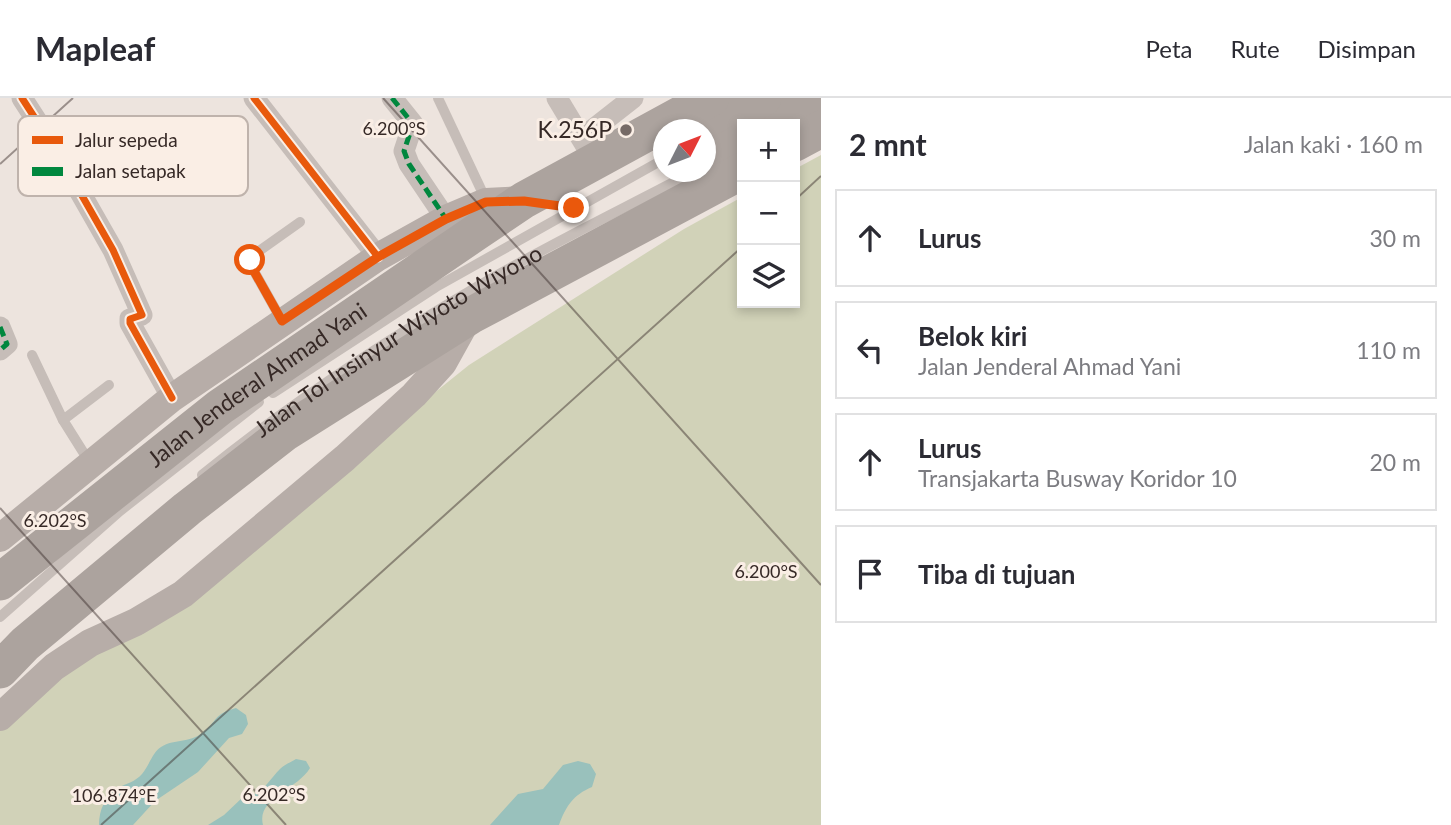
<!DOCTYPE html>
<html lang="id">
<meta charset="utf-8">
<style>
body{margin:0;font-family:Lato,sans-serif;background:#f2f2f3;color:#2b2b33}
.controls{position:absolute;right:21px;top:21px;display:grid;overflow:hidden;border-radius:0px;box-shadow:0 4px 10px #0003}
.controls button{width:63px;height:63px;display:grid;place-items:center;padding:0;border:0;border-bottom:2px solid #e1e1e2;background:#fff;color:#2b2b33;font:35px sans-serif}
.compass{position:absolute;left:653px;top:21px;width:63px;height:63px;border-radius:50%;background:#fff;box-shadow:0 4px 10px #0003;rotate:48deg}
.stop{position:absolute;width:21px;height:21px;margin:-16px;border:5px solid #ea580c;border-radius:50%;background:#fff}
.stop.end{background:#ea580c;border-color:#fff;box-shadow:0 2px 7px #0008}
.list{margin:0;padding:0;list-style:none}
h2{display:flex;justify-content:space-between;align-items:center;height:91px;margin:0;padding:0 28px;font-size:30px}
h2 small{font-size:23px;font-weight:400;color:#7c7c81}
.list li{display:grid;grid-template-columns:46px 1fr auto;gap:21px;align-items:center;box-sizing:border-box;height:98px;margin:0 14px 14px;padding:0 14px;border:2px solid #e1e1e2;border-radius:0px}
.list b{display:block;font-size:26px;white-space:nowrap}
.list p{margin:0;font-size:23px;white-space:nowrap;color:#7c7c81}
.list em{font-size:23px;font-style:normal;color:#7c7c81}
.icon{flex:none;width:38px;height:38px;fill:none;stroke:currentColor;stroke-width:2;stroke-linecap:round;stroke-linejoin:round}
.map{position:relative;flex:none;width:821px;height:727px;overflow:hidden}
header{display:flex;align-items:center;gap:42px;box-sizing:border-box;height:98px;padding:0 35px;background:#fff;border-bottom:2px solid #e1e1e2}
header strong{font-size:33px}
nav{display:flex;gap:38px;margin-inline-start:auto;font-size:24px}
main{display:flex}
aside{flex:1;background:#fff}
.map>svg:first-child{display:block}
</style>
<header>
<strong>Mapleaf</strong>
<nav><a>Peta</a><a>Rute</a><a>Disimpan</a></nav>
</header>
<main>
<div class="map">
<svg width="821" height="727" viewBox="0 0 821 727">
<rect width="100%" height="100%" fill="#ede4de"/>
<!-- green -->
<polygon fill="#d1d2b8" points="821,57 821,727 0,727 0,630 56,578 347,365 469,267 684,131 742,99 742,205 795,205 795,71"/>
<!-- water -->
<g fill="#99c1bc">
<path d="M236 610 246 617 248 626 242 636 229 640 198 674 155 703 133 727H99C99 712 105 698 118 690 127 685 135 684 142 676 149 668 152 655 161 649 173 641 190 645 202 635 218 623 213 616 236 610Z"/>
<path d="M296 661 306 663 310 670C297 692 256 700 263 727H208L224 717 243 699C262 698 268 683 280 671 284 667 291 664 296 661Z"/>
<path d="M578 663 590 666 596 676 592 689C573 697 566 708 559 727H490L518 696 543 691 563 667Z"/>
</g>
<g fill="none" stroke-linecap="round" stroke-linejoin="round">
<!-- lane -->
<g stroke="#c6bdb8" stroke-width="10">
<polyline points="438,0 486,102"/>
<polyline points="282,223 250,166 252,158 300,124"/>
<polyline points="32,257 63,322"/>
<polyline points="273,295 436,189 664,61"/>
<polyline points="90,365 63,322 109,287"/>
<path id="s1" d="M202 377C287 308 378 247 473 191 544 149 619 113 693 74"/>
<polyline points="0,519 120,413 259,304"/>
</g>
<!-- street -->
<g stroke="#c6bdb8" stroke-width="21">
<polyline points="22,0 60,59 113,152 142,217 130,221 130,225 172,300"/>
<polyline points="254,0 378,159"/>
<polyline points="392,0 413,26 404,53 409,66 446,121"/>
<polyline points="557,0 595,63"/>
<polyline points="582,40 633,0"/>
<polyline points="0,229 7,246 0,252"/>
</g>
<!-- secondary -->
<g stroke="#b7ada8" stroke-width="28">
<polyline points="0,440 172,300 378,159 446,121 486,104 524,102"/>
<polyline points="0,619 54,569 90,545 136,524 183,496 345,360 414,297 443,265 468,220"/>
</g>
<!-- highway -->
<g stroke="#aca39e" stroke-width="37">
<polyline points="773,26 819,0"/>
<polyline points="704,32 763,0"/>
<polyline points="795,45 821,31"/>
<polyline points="706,64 742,44"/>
<path id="s2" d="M0 484 220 309 475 135 524 102 711 0"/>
<polyline points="0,572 25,546 187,411 286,334 470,218 742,73"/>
</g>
<!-- quiet -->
<g stroke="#00873e" stroke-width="5" stroke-dasharray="10 5" stroke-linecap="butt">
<polyline points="392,0 413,26 404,53 409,66 446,121"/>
<polyline points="0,229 7,246 0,252"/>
</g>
<defs>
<g id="cycleway">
<polyline points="22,0 60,59 113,152 142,217 130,221 130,225 172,300"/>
<polyline points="254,0 378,159"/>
</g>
</defs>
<!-- cycleway casing -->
<use href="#cycleway" stroke="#faeee5" stroke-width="11"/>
<!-- cycleway -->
<use href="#cycleway" stroke="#e8590c" stroke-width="7"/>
</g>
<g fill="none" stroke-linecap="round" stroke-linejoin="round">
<!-- route -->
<polyline stroke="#ea580c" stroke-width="9" points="250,162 250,166 282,223 378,159 446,121 486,104 524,103 574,110"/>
</g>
<!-- ticks -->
<path fill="none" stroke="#362926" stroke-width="2" stroke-opacity="0.45" d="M383 0 821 487M0 66 73 0M795 102 821 78M0 410 286 727M101 727 742 149"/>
<!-- markers -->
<circle fill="#766a66" stroke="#faeee5" stroke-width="2.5" cx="626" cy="32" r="7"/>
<g text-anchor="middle" stroke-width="6" stroke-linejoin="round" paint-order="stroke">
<!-- poi labels -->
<g font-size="23" fill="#362926" stroke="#faeee5" text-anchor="end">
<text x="612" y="40">K.256P</text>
</g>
<!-- street labels -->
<g font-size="23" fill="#362926" stroke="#faeee5">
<text dy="8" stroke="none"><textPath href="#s1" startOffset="238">Jalan Tol Insinyur Wiyoto Wiyono</textPath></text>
<text dy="8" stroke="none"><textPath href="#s2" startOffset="324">Jalan Jenderal Ahmad Yani</textPath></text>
</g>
</g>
<!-- legend -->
<rect x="18" y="18" width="230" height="80" rx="10" fill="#faeee5" stroke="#bfb3ac" stroke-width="2"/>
<rect x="32" y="38" width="31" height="8" fill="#e8590c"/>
<rect x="32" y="69" width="31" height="9" fill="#00873e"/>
<g font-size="19" fill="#362926">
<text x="75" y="49">Jalur sepeda</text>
<text x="75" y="80">Jalan setapak</text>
</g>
<g font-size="18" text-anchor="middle" fill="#362926" stroke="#faeee5" stroke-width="6" stroke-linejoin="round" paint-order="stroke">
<text x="394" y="37">6.200°S</text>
<text x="55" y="429">6.202°S</text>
<text x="766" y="480">6.200°S</text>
<text x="274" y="703">6.202°S</text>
<text x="114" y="704">106.874°E</text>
</g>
</svg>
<div class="controls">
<button>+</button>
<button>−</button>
<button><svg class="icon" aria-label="layers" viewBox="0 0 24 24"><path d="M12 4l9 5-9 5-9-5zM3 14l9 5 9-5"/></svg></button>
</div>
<svg class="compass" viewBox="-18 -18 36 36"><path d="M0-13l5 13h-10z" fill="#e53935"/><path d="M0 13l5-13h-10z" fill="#7c7c81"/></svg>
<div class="stop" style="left:250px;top:162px"></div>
<div class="stop end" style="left:574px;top:110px"></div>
</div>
<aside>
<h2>2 mnt<small>Jalan kaki · 160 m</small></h2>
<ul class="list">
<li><svg class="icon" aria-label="ahead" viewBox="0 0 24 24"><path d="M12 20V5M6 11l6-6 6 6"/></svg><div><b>Lurus</b></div><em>30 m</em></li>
<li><svg class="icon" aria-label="left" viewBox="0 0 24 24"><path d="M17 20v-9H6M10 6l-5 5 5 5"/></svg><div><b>Belok kiri</b><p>Jalan Jenderal Ahmad Yani</p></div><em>110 m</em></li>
<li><svg class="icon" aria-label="ahead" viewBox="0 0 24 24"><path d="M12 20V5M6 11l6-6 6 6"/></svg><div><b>Lurus</b><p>Transjakarta Busway Koridor 10</p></div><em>20 m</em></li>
<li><svg class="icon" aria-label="arrive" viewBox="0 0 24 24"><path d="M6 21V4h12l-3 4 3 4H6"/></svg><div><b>Tiba di tujuan</b></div></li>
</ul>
</aside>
</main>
